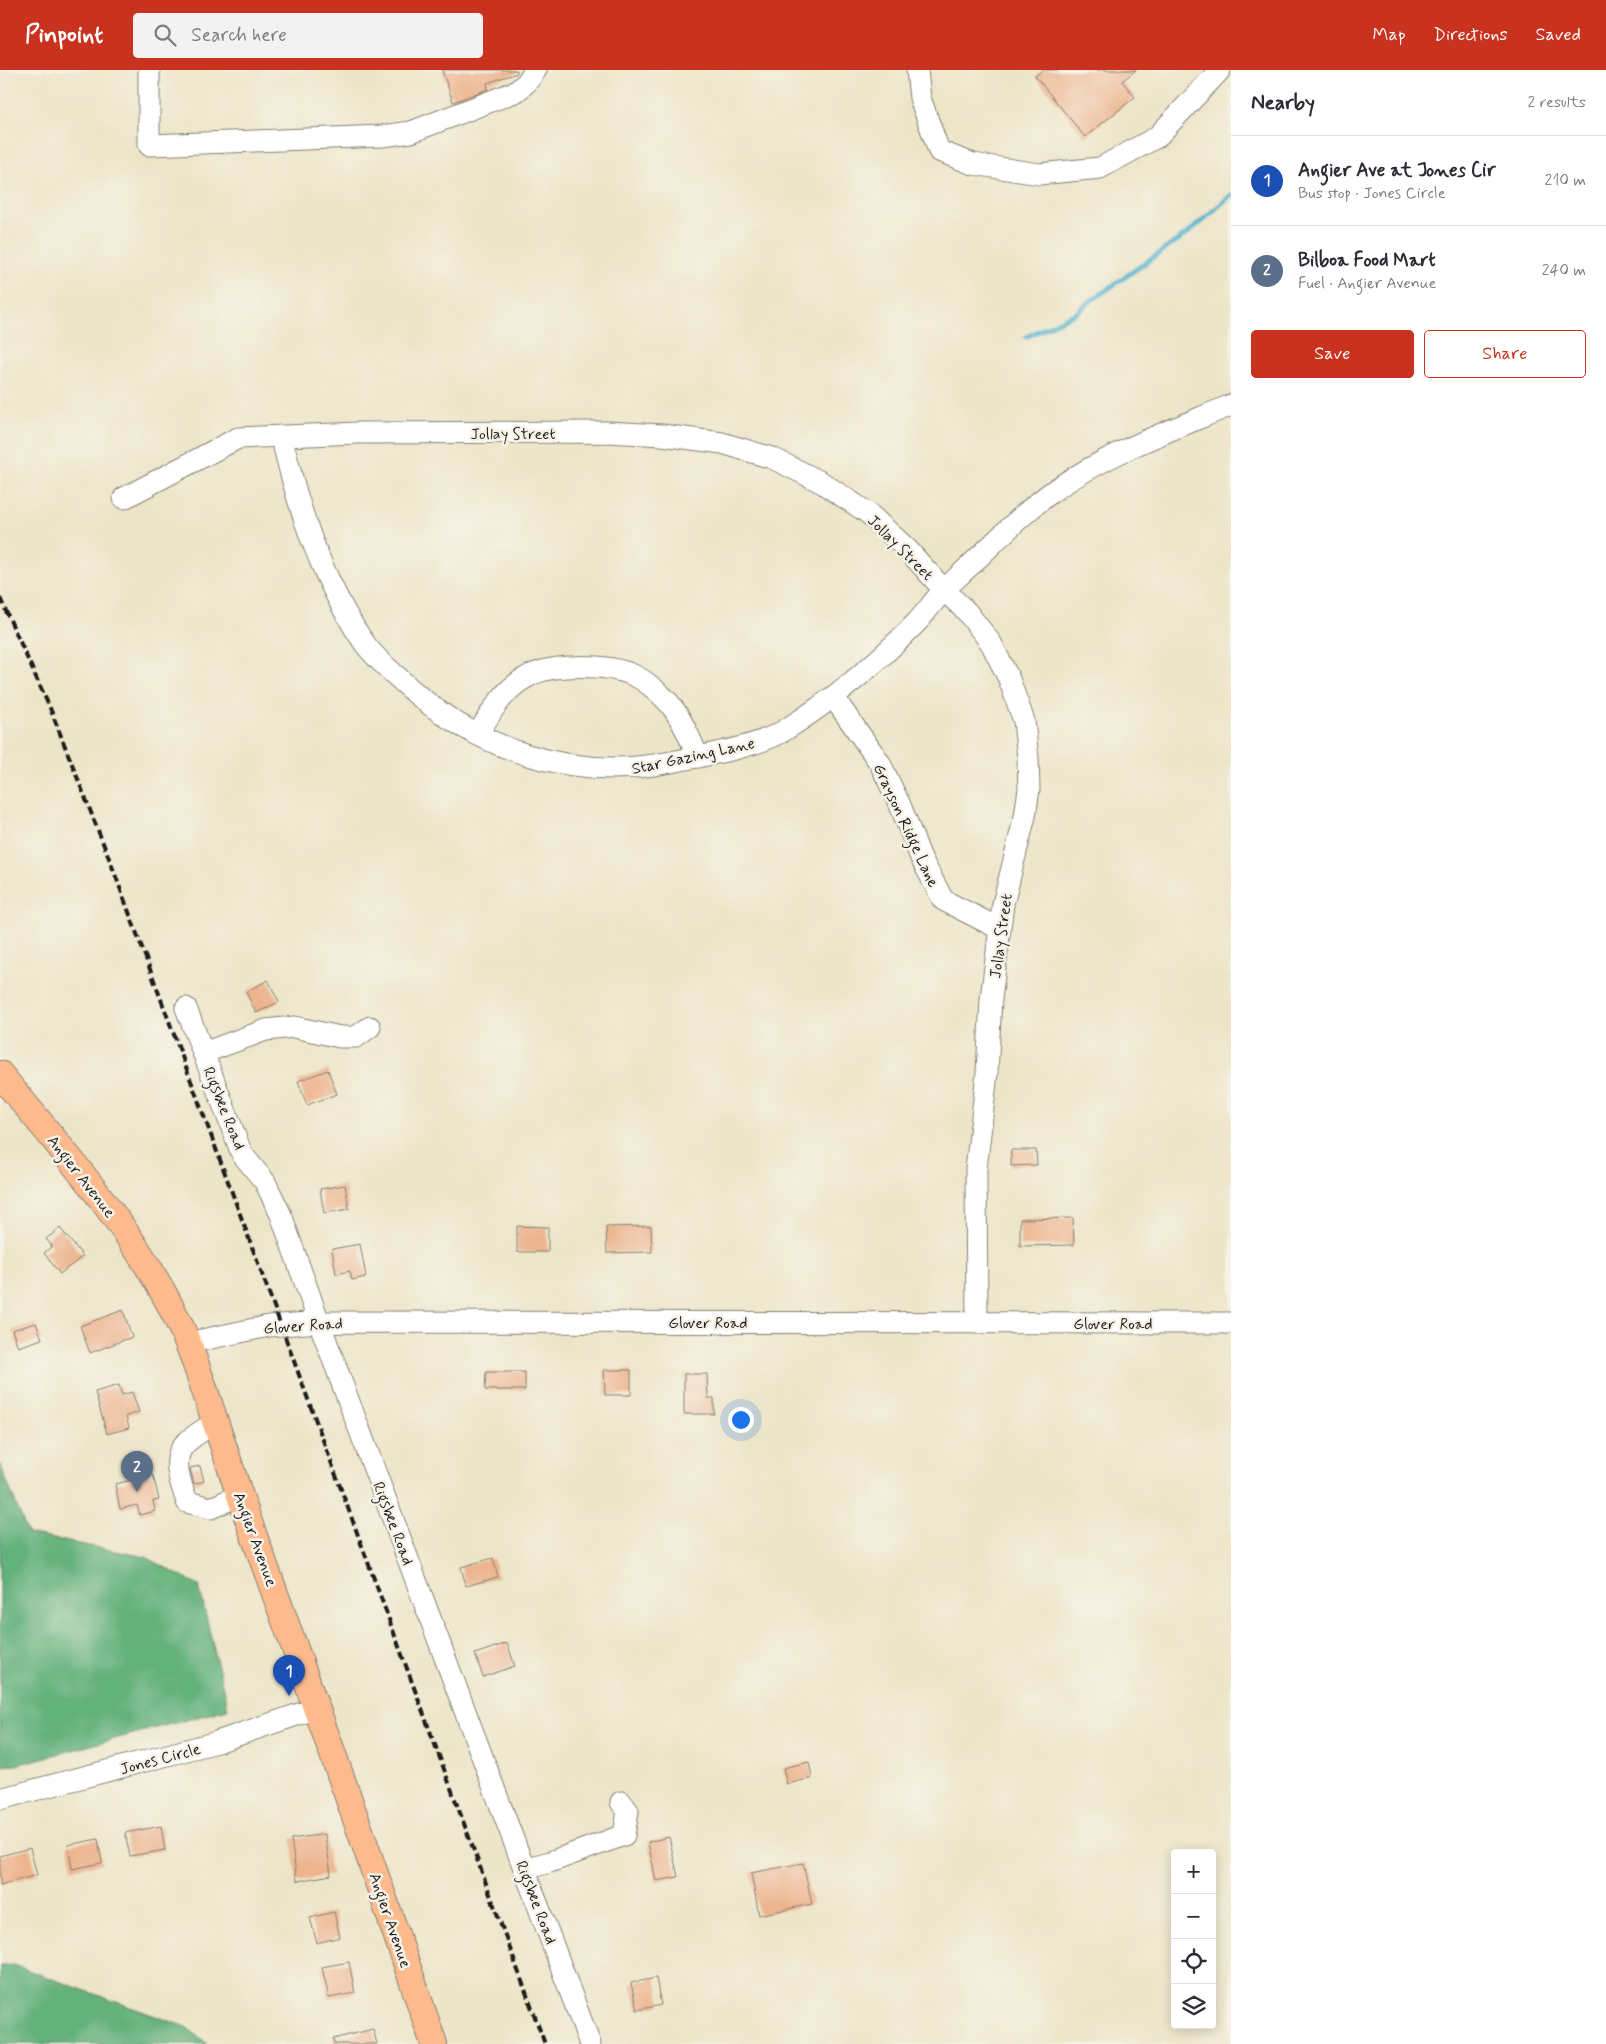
<!DOCTYPE html>
<meta charset="utf-8">
<style>
body{margin:0;font-family:Mynerve,sans-serif;background:#f2f2f3;color:#2b2b33}
.controls{position:absolute;right:15px;bottom:15px;display:grid;overflow:hidden;border-radius:5px;box-shadow:0 2px 12px #0003}
.controls button{width:45px;height:45px;display:grid;place-items:center;padding:0;border:0;border-bottom:1px solid #e1e1e2;background:#fff;color:#2b2b33;font:25px sans-serif}
.you{position:absolute;left:740px;top:1349px;width:18px;height:18px;margin:-12px;border:4px solid #fff;border-radius:50%;background:#1a73e8;box-shadow:0 0 0 8px #1a73e833}
.badge{display:grid;place-items:center;width:32px;height:32px;border-radius:50%;background:#c8321e;color:#fff;font-size:16px;font-weight:700}
.pin{position:absolute;translate:-50% -41px;filter:drop-shadow(0 1px 2px #0008)}
.pin::after{content:'';position:absolute;top:26px;width:18px;height:15px;background:inherit;clip-path:polygon(0 0,100% 0,50% 100%)}
.list{margin:0;padding:0;list-style:none}
h2{display:flex;justify-content:space-between;align-items:center;height:65px;margin:0;padding:0 20px;font-size:21px}
h2 small{font-size:16px;font-weight:400;color:#7c7c81}
.list li{display:grid;grid-template-columns:32px 1fr auto;gap:15px;align-items:center;box-sizing:border-box;height:90px;padding:0 20px;border-top:1px solid #e1e1e2}
.list b{display:block;font-size:19px;white-space:nowrap}
.list p{margin:0;font-size:16px;white-space:nowrap;color:#7c7c81}
.list em{font-size:16px;font-style:normal;color:#7c7c81}
.actions{display:flex;gap:10px;padding:15px 20px}
.actions a{flex:1;padding:11px 0;border:1px solid #c8321e;border-radius:5px;text-align:center;font-size:18px;color:#c8321e}
.actions .main{background:#c8321e;color:#fff}
.icon{flex:none;width:28px;height:28px;fill:none;stroke:currentColor;stroke-width:2;stroke-linecap:round;stroke-linejoin:round}
.map{position:relative;flex:none;width:1231px;height:1974px;overflow:hidden}
header{display:flex;align-items:center;gap:30px;box-sizing:border-box;height:70px;padding:0 25px;background:#c8321e;color:#fff}
header strong{font-size:24px}
nav{display:flex;gap:28px;margin-inline-start:auto;font-size:18px}
.search{width:350px;height:45px;background:#f2f2f3;display:flex;align-items:center;gap:12px;box-sizing:border-box;padding:0 18px;border-radius:5px;color:#7c7c81;font-size:19px}
main{display:flex}
aside{flex:1;background:#fff}
.map>svg:first-child{display:block}
</style>
<header>
<strong>Pinpoint</strong>
<div class="search"><svg class="icon" aria-label="search" viewBox="0 0 24 24"><circle cx="10" cy="10" r="6"/><path d="M15 15l6 6"/></svg>Search here</div>
<nav><a>Map</a><a>Directions</a><a>Saved</a></nav>
</header>
<main>
<div class="map">
<svg width="1231" height="1974" viewBox="0 0 1231 1974">
<rect width="100%" height="100%" fill="#f7f3e8"/>
<filter id="ink" filterUnits="userSpaceOnUse"><feTurbulence type="fractalNoise" baseFrequency=".02" numOctaves="2"/><feDisplacementMap in="SourceGraphic" scale="10" xChannelSelector="R" yChannelSelector="G"/><feConvolveMatrix kernelMatrix="1 2 1 2 8 2 1 2 1" color-interpolation-filters="sRGB"/></filter>
<filter id="wash" filterUnits="userSpaceOnUse"><feTurbulence type="fractalNoise" baseFrequency=".0096" numOctaves="4" result="noise"/><feDisplacementMap in="SourceGraphic" scale="20" xChannelSelector="R" yChannelSelector="G"/><feGaussianBlur stdDeviation="1.12" result="paint"/><feColorMatrix in="noise" values="0 0 0 0 0 0 0 0 0 0 0 0 0 0 0 0 0 1.4 0 .05"/><feComposite in="paint" operator="in"/></filter>
<g filter="url(#wash)">
<rect width="100%" height="100%" fill="#ede5c8"/>
<!-- forest -->
<g fill="#63b17c" stroke="#40664c">
<polygon points="0,1394 28,1464 146,1487 199,1516 228,1639 16,1695 0,1696"/>
<polygon points="14,1895 186,1957 208,1974 0,1974 0,1896"/>
</g>
<g fill="none" stroke-linecap="round" stroke-linejoin="round">
<!-- stream -->
<polyline stroke="#4db0cc" stroke-width="5" points="1026,267 1076,243 1092,230 1188,163 1231,125"/>
</g>
<g id="blocks">
<!-- building -->
<g fill="#edb48e">
<polygon points="442,0 517,0 517,3 487,13 488,19 453,32"/>
<polygon points="1043,0 1136,0 1122,11 1135,27 1085,67 1035,6"/>
<polygon points="268,910 279,932 256,943 246,922"/>
<polygon points="328,1000 337,1024 307,1035 298,1011"/>
<polygon points="1011,1080 1036,1080 1037,1095 1011,1096"/>
<polygon points="345,1115 349,1139 324,1143 320,1119"/>
<polygon points="1073,1148 1074,1175 1020,1176 1020,1149"/>
<polygon points="517,1156 548,1157 548,1182 517,1182"/>
<polygon points="651,1156 652,1182 607,1183 606,1157"/>
<polygon points="60,1158 83,1186 60,1204 44,1183 52,1176 46,1169"/>
<polygon points="360,1174 366,1207 352,1210 350,1201 336,1204 332,1179"/>
<polygon points="123,1240 132,1267 90,1283 80,1256"/>
<polygon points="36,1253 42,1269 18,1277 12,1260"/>
<polygon points="604,1300 631,1300 631,1325 605,1325"/>
<polygon points="486,1302 525,1302 525,1320 485,1320"/>
<polygon points="684,1304 707,1304 708,1328 714,1328 714,1344 684,1344"/>
<polygon points="119,1315 122,1325 132,1322 139,1342 126,1346 129,1358 107,1364 95,1322"/>
<polygon points="200,1396 204,1411 194,1414 190,1398"/>
<polygon points="153,1405 159,1430 153,1431 155,1441 140,1445 137,1435 120,1439 115,1414"/>
<polygon points="493,1488 498,1507 466,1516 461,1497"/>
<polygon points="507,1573 515,1596 483,1607 475,1584"/>
<polygon points="809,1692 812,1708 787,1714 783,1698"/>
<polygon points="161,1756 165,1780 130,1786 125,1763"/>
<polygon points="325,1764 331,1805 297,1811 291,1769"/>
<polygon points="669,1767 678,1807 656,1811 648,1772"/>
<polygon points="98,1769 102,1793 72,1799 68,1775"/>
<polygon points="30,1778 37,1805 0,1815 0,1786"/>
<polygon points="803,1793 812,1834 759,1845 751,1803"/>
<polygon points="334,1842 340,1867 317,1873 310,1848"/>
<polygon points="349,1892 355,1923 329,1928 322,1897"/>
<polygon points="656,1908 661,1935 637,1940 631,1913"/>
<polygon points="373,1959 377,1974 334,1974 333,1969"/>
</g>
</g>
</g>
<g filter="url(#ink)">
<use href="#blocks" fill-opacity="0" stroke="#848072" stroke-width="1"/>
<g fill="none" stroke-linecap="round" stroke-linejoin="round">
<defs>
<g id="minor">
<polyline points="149,0 149,75 383,66 411,62 517,21 526,13 536,0"/>
<polyline points="917,0 920,28 939,81 973,94 1039,104 1100,98 1157,67 1220,0"/>
<path d="M281 366C287 388 292 410 299 432 313 479 337 534 365 574 376 589 391 601 405 614 477 680 574 712 671 692 705 685 756 678 785 660 833 630 876 594 916 553 926 543 934 530 944 520 956 508 969 497 981 485 1005 462 1029 438 1056 419 1110 382 1172 360 1231 335"/>
<polyline points="124,428 238,368 358,363 607,362 662,365 722,373 772,388 821,412 868,443 907,479 944,520 967,542 991,573 1009,609 1024,651 1028,688 1029,719 1025,746 1003,834 991,929 987,1003 976,1099 977,1253"/>
<polyline points="834,628 880,693 900,735 921,788 943,830 1000,859"/>
<path d="M478 664C491 642 504 619 527 607 552 593 607 594 633 605 645 610 660 623 669 633 682 649 690 668 698 687"/>
<polyline points="186,938 242,1084 265,1112 281,1145 319,1252 590,1974"/>
<polyline points="203,983 266,960 294,957 340,967 356,967 370,957"/>
<polyline points="187,1273 269,1256 319,1252 1231,1253"/>
<path d="M215 1352C207 1358 189 1368 183 1376 171 1393 182 1415 187 1432L211 1438 240 1425"/>
<polyline points="0,1729 217,1672 317,1638"/>
<polyline points="524,1799 550,1792 624,1765 628,1741 621,1732"/>
</g>
<path id="major" d="M0 1004C62 1080 130 1155 174 1243 190 1273 200 1307 211 1339 225 1381 239 1424 254 1466 316 1635 376 1804 434 1974"/>
</defs>
<!-- minor casing -->
<use href="#minor" stroke="#848072" stroke-width="23"/>
<!-- major casing -->
<use href="#major" stroke="#848072" stroke-width="28"/>
<!-- minor -->
<use href="#minor" stroke="#fff" stroke-width="21"/>
<!-- major -->
<use href="#major" stroke="#fcba8d" stroke-width="26"/>
<!-- rail -->
<polyline stroke="#1c1c1c" stroke-width="4" stroke-dasharray="8 4" stroke-linecap="butt" points="0,528 50,638 112,796 545,1974"/>
</g>
</g>
<g text-anchor="middle" stroke-width="5" stroke-linejoin="round" paint-order="stroke">
<!-- street labels -->
<g font-size="16" fill="#1c1c1c" stroke="#f7f3e8">
<text x="513" y="369">Jollay Street</text>
<text transform="translate(901 477) rotate(45)" y="6">Jollay Street</text>
<text transform="translate(693 685) rotate(-12)" y="6">Star Gazing Lane</text>
<text transform="translate(907 755) rotate(65)" y="6">Grayson Ridge Lane</text>
<text transform="translate(1000 866) rotate(-82)" y="6">Jollay Street</text>
<text transform="translate(225 1038) rotate(68)" y="6">Rigsbee Road</text>
<text transform="translate(82 1106) rotate(52)" y="6">Angier Avenue</text>
<text x="708" y="1258">Glover Road</text>
<text x="1113" y="1259">Glover Road</text>
<text transform="translate(303 1255) rotate(-4)" y="6">Glover Road</text>
<text transform="translate(394 1453) rotate(69)" y="6">Rigsbee Road</text>
<text transform="translate(256 1469) rotate(70)" y="6">Angier Avenue</text>
<text transform="translate(160 1688) rotate(-15)" y="6">Jones Circle</text>
<text transform="translate(537 1832) rotate(69)" y="6">Rigsbee Road</text>
<text transform="translate(391 1850) rotate(71)" y="6">Angier Avenue</text>
</g>
</g>
</svg>
<div class="controls">
<button>+</button>
<button>−</button>
<button><svg class="icon" aria-label="locate" viewBox="0 0 24 24"><circle cx="12" cy="12" r="6"/><path d="M12 2v4M12 18v4M2 12h4M18 12h4"/></svg></button>
<button><svg class="icon" aria-label="layers" viewBox="0 0 24 24"><path d="M12 4l9 5-9 5-9-5zM3 14l9 5 9-5"/></svg></button>
</div>
<div class="you"></div>
<div class="pin badge" style="left:289px;top:1626px;background:#1a4fb4">1</div>
<div class="pin badge" style="left:137px;top:1422px;background:#5c6f8a">2</div>
</div>
<aside>
<h2>Nearby<small>2 results</small></h2>
<ul class="list">
<li><span class="badge" style="background:#1a4fb4">1</span><div><b>Angier Ave at Jones Cir</b><p>Bus stop · Jones Circle</p></div><em>210 m</em></li>
<li><span class="badge" style="background:#5c6f8a">2</span><div><b>Bilboa Food Mart</b><p>Fuel · Angier Avenue</p></div><em>240 m</em></li>
</ul>
<div class="actions"><a class="main">Save</a><a>Share</a></div>
</aside>
</main>
